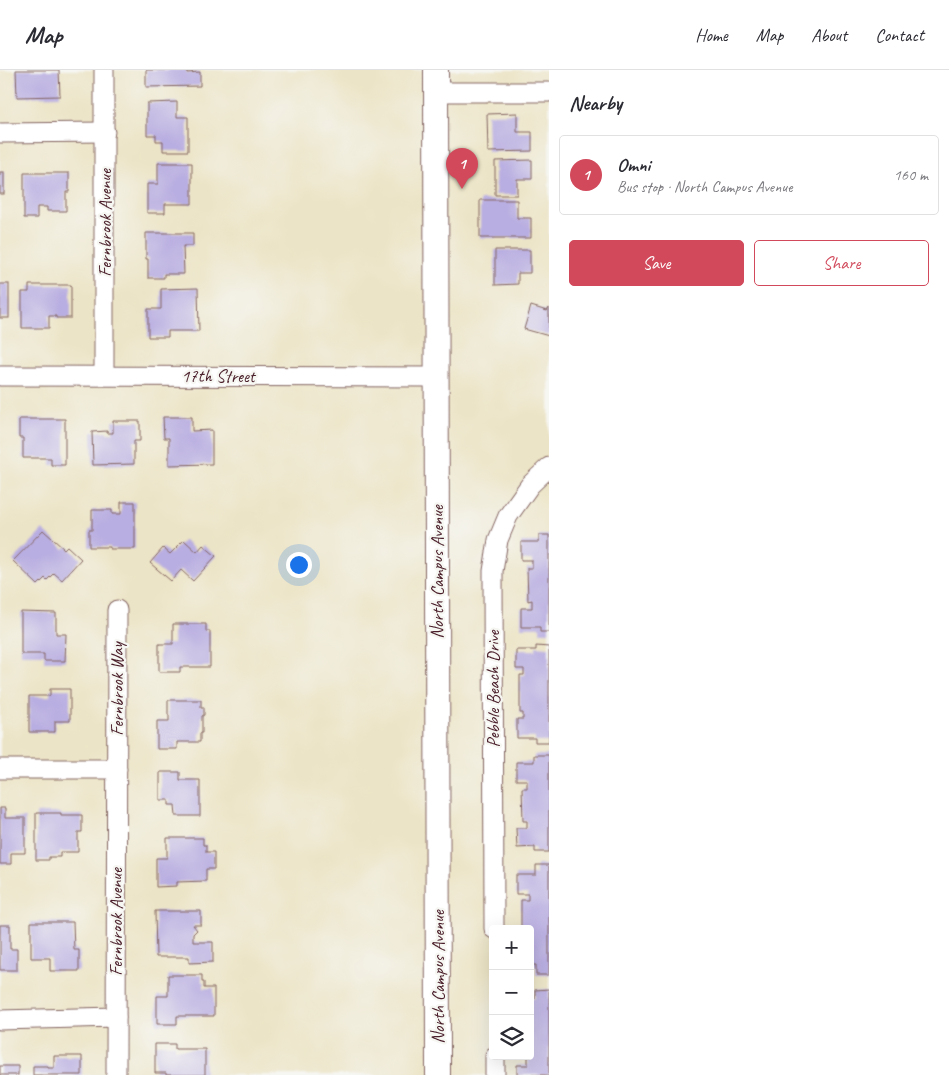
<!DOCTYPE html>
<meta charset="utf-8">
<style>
body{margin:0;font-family:Caveat,sans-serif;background:#f2f2f3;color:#2b2b33}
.controls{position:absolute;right:15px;bottom:15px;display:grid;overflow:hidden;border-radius:5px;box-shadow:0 5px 20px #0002}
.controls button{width:45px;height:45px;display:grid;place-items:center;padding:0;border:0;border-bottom:1px solid #e1e1e2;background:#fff;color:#2b2b33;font:25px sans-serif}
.you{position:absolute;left:298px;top:494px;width:18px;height:18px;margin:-12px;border:4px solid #fff;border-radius:50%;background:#1a73e8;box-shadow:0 0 0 8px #1a73e833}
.badge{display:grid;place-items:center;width:32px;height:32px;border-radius:50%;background:#d1495b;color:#fff;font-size:16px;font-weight:700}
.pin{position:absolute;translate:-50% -41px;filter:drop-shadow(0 1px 2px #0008)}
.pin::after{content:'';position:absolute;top:26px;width:18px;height:15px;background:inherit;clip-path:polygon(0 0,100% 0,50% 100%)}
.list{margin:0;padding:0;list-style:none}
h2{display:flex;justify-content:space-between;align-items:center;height:65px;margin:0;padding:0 20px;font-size:21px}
h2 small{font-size:16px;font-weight:400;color:#7c7c81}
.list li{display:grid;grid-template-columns:32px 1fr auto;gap:15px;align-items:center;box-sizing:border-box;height:80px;margin:0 10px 10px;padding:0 10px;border:1px solid #e1e1e2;border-radius:5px}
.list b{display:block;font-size:19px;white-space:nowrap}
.list p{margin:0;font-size:16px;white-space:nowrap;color:#7c7c81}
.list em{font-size:16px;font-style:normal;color:#7c7c81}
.actions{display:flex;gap:10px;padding:15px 20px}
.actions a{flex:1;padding:11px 0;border:1px solid #d1495b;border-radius:5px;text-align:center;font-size:18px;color:#d1495b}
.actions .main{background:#d1495b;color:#fff}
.icon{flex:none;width:28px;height:28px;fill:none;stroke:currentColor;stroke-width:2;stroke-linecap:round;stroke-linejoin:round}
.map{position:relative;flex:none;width:549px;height:1005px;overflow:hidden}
header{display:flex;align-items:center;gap:30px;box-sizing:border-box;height:70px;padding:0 25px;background:#fff;border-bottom:1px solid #e1e1e2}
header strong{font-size:24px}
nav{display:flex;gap:28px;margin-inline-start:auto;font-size:18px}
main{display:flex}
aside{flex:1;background:#fff}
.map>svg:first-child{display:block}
</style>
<header>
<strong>Map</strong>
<nav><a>Home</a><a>Map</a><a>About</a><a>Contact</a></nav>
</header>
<main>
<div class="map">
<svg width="549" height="1005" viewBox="0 0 549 1005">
<rect width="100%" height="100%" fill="#f6f6f2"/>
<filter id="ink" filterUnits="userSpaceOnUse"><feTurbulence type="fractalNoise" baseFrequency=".02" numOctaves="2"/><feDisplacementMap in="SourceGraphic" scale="10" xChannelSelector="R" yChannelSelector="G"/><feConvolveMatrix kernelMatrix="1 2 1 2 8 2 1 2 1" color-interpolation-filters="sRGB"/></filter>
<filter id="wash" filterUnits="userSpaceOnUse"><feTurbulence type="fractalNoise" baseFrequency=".0096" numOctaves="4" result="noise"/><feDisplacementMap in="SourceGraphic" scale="20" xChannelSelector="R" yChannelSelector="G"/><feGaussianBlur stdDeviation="1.12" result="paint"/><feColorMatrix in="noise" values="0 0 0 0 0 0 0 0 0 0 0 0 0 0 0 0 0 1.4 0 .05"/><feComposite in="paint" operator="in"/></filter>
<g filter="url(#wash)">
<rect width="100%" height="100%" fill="#ece4c6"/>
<g id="blocks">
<!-- building -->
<g fill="#b9aee1">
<polygon points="16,0 59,0 60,26 17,27"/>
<polygon points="146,0 187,0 187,3 200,2 200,16 146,17"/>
<polygon points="177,32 177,47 188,47 188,81 163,81 163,71 156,71 156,65 147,65 147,33"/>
<polygon points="517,43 517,62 532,62 532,81 488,82 487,44"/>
<polygon points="532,90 532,109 517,109 517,125 495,125 495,91"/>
<polygon points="158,93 192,93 192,134 165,134 165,143 147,143 147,114 158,114"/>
<rect x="0" y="102" width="4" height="22"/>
<polygon points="24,103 69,103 69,122 66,122 66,141 47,141 47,137 37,137 37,148 24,148"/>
<polygon points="480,130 517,130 517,148 531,148 531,168 480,168"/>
<polygon points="146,163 193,163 193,176 183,176 184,204 164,204 164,208 148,208 148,189 146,189"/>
<polygon points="495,180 530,180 530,203 518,203 518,214 495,215"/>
<rect x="0" y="214" width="9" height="34"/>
<polygon points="29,215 71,215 71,248 56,248 56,246 49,246 49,258 22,258 22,222 29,222"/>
<polygon points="198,218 199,261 168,261 168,267 148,267 148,239 161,239 161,219"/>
<polygon points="531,236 547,241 549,238 549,266 524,259"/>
<polygon points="163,347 192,347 192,361 212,360 212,394 169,395 169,368 164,368"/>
<polygon points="19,349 65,349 65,395 51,395 51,388 23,388 23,368 19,368"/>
<polygon points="113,351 140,351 140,371 134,371 134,394 93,395 92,362 107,361 107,363 113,363"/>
<polygon points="121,432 135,432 135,479 110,479 110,477 89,477 89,460 92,460 92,440 112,440 112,444 121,444"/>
<polygon points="43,460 64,479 67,476 81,489 62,510 54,503 47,510 45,508 38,515 13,491"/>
<polygon points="539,465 549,465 549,562 540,562 540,557 521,557 521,538 532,538 532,530 528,531 527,498 532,498 532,490 521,490 521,472 539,472"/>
<polygon points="184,470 197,482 203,475 216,486 193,511 181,500 171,511 150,493 163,478 170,484"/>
<polygon points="21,542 56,543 56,564 66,564 65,591 44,591 44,584 21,584"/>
<polygon points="173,554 206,554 206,561 210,561 210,597 180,597 180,602 159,602 159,574 173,574"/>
<polygon points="536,576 549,577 549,672 535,672 535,668 517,668 517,649 523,649 523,643 520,643 520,605 524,605 524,599 516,599 516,580 536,580"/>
<polygon points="50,619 70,619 70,651 55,651 55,662 29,662 29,626 50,626"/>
<polygon points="168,630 201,630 201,637 204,637 204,645 202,646 202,663 200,663 200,672 177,672 177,679 157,679 157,651 169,651 169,645 168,645"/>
<polygon points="534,685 549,685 549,782 535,782 535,777 517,778 516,758 527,758 527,751 523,751 522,718 527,718 527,710 516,710 516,692 534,692"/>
<polygon points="160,702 180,702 180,710 200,710 200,746 176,746 175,735 169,735 169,730 160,730"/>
<polygon points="0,738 5,738 5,748 25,748 25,783 11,783 11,794 0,794"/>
<polygon points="36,743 61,743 61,745 82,745 82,762 78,762 78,782 60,782 60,787 49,787 49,790 36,790"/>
<polygon points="167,768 203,768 203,775 206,775 206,782 214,782 214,799 206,799 206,811 177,812 177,816 156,817 156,788 167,788"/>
<polygon points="536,795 549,795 549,905 536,905 536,895 530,895 530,859 521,859 521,830 528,830 528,824 516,824 516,805 536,805"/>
<polygon points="155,841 201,841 201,855 193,855 197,860 193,864 193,872 213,872 213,892 189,893 189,887 156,887"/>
<polygon points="31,852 73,852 74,880 79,880 79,901 50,901 50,888 31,888"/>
<polygon points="0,855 10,855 10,879 17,879 17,900 0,900"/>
<polygon points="168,905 202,905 202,912 204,912 204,918 214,918 214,946 177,946 177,954 157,954 157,926 168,926"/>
<polygon points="549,919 549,1005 517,1005 517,995 528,995 528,986 530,986 530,929 535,928 535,920"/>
<polygon points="155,974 175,974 175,979 205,979 205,1005 166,1005 166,1003 155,1003"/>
<polygon points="54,986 82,986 82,1005 33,1005 33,996 48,996 48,998 54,998"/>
<rect x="0" y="996" width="18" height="9"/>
</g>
</g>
</g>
<g filter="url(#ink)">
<use href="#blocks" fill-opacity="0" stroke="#836461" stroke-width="1"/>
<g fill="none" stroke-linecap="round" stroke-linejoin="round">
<defs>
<g id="minor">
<polyline points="436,22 549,22"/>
<polyline points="0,63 105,62"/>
<polyline points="104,305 104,0"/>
<polyline points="0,306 436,307"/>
<polyline points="0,699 117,699"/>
<polyline points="494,859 493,501 498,470 508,446 530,415 549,397"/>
<polyline points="0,950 116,947"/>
<polyline points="495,986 495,1005"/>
<polyline points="116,1005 117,540"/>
</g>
<polyline id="major" points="436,0 438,1005"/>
</defs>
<!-- minor casing -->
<use href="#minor" stroke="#836461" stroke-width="21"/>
<!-- major casing -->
<use href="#major" stroke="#836461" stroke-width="26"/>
<!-- minor -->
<use href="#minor" stroke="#fff" stroke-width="19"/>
<!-- major -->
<use href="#major" stroke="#fff" stroke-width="24"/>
</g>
</g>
<g text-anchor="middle" stroke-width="4.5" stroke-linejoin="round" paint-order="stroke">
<!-- street labels -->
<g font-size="18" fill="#4a1f2b" stroke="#f6f6f2">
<text transform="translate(105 153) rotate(-90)" y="6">Fernbrook Avenue</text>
<text x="218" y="312">17th Street</text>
<text transform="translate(437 502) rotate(-90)" y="6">North Campus Avenue</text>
<text transform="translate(117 619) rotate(-90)" y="6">Fernbrook Way</text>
<text transform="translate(493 619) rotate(-90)" y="6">Pebble Beach Drive</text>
<text transform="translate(116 852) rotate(-90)" y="6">Fernbrook Avenue</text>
<text transform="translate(438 907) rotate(-90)" y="6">North Campus Avenue</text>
</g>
</g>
</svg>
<div class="controls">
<button>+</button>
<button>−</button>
<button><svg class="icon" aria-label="layers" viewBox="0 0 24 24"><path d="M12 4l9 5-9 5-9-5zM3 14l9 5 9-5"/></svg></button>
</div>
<div class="you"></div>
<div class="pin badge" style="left:462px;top:119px">1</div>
</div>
<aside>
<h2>Nearby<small></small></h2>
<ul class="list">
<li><span class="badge">1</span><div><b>Omni</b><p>Bus stop · North Campus Avenue</p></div><em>160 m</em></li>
</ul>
<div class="actions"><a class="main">Save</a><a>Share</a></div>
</aside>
</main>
